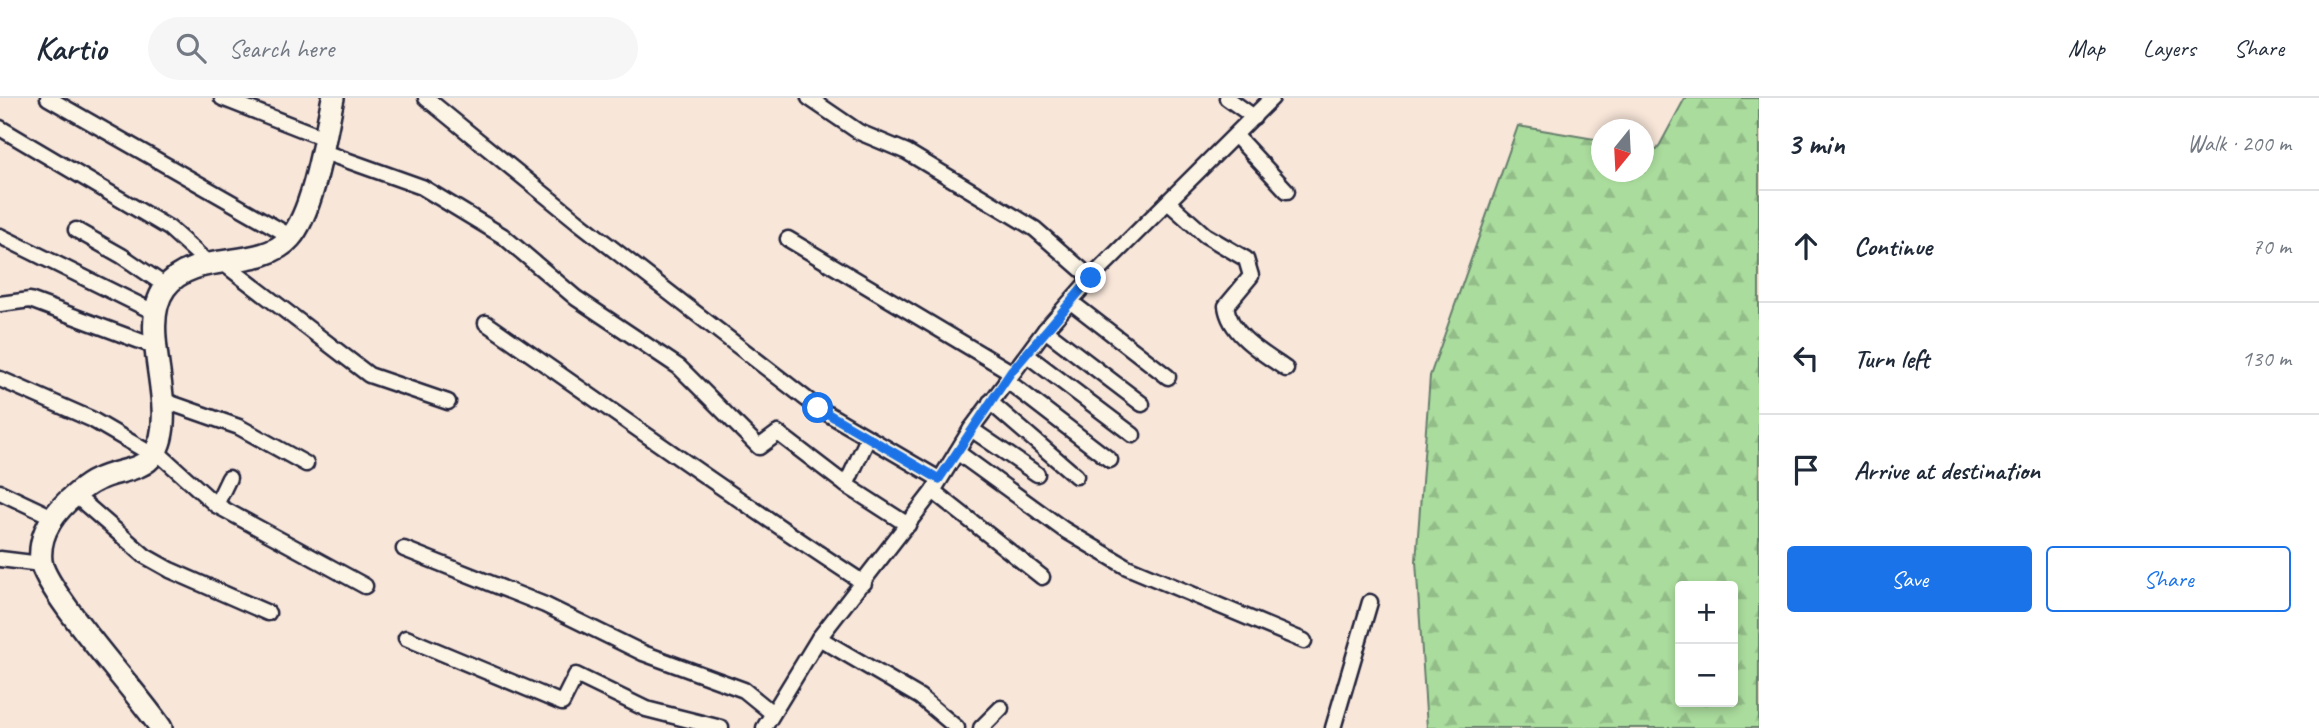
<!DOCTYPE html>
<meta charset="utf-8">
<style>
body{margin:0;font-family:Caveat,sans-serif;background:#f6f6f7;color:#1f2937}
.controls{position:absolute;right:21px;bottom:21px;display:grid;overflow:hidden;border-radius:7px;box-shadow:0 4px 10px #0003}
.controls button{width:63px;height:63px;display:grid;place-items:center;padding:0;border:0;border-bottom:2px solid #e0e1e3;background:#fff;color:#1f2937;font:35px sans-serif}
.compass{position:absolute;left:1591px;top:21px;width:63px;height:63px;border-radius:50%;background:#fff;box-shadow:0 4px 10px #0003;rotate:198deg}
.stop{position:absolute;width:21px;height:21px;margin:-16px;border:5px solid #1a73e8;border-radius:50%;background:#fff}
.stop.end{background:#1a73e8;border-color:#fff;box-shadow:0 2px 7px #0008}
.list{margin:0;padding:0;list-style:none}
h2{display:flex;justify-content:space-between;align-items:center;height:91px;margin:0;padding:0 28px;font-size:30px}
h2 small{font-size:23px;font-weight:400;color:#747a83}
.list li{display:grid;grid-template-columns:46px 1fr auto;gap:21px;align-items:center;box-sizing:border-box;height:112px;padding:0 28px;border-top:2px solid #e0e1e3}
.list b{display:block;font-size:26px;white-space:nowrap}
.list em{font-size:23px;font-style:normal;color:#747a83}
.actions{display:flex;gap:14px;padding:21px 28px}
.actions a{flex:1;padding:16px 0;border:2px solid #1a73e8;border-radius:7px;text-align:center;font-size:24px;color:#1a73e8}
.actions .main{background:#1a73e8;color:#fff}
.icon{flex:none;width:38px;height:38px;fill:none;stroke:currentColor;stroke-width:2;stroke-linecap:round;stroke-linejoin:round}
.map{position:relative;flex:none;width:1759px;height:630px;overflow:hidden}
header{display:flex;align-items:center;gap:42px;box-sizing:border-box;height:98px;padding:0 35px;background:#fff;border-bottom:2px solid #e0e1e3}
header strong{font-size:33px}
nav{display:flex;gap:38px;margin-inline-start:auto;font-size:24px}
.search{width:490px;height:63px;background:#f6f6f7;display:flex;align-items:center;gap:18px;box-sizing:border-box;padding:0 24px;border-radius:38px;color:#747a83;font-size:26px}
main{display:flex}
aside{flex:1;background:#fff}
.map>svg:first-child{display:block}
</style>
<header>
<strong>Kartio</strong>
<div class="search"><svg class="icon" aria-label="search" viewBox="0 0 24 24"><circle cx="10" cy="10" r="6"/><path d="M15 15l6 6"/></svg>Search here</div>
<nav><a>Map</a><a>Layers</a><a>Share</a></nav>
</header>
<main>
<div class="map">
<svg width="1759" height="630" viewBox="0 0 1759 630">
<defs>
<pattern id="forest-firs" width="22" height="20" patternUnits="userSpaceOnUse" patternTransform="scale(1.75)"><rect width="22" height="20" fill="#aadc9d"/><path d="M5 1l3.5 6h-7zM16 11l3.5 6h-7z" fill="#92bc88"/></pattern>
</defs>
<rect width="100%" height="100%" fill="#f8e6d9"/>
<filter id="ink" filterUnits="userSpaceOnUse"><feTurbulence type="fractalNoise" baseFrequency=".0143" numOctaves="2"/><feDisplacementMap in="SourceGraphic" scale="14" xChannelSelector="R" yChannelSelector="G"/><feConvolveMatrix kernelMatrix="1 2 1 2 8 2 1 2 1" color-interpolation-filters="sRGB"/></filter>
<g filter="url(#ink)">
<!-- forest -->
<path fill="url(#forest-firs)" stroke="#667f6c" stroke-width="2" fill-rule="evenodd" d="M1685 0H1759V630H1427L1416 463 1430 278 1518 28 1601 42 1602 74H1644V50L1657 52ZM1680 488H1733V604H1680Z"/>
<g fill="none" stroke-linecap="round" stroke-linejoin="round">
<defs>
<g id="street">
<polyline points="48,0 292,139"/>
<polyline points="222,0 324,40"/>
<polyline points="426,0 577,123 818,310 939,381"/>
<polyline points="809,0 859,34 907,54 1035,131 1091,180"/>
<polyline points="1227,0 1254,19"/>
<polyline points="0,30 169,130 209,166"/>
<polyline points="1236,38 1287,93"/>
<polyline points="321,53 422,89 503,138 576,200 679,269 759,349 778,335 846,387 908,427"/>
<path d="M1169 105 1205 137 1246 161 1251 178 1226 208C1230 237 1263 255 1286 271"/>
<polyline points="76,132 122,158 166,188"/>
<polyline points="0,138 156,215"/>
<polyline points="788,141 1011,274"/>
<polyline points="223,165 369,277 448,304"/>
<polyline points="1071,204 1168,279"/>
<polyline points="0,206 30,202 156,249"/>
<path d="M486 225C612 312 736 402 864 485"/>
<polyline points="1045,232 1142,306"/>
<polyline points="1027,257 1133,337"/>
<polyline points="0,281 91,321 153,357"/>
<polyline points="1006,282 1110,362"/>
<polyline points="162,302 239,329 306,366"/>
<polyline points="990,304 1076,378"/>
<polyline points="971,331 1037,376"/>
<polyline points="156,353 216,407 365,488"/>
<polyline points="957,354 1063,431 1127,469 1304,543"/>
<polyline points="846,387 868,340"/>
<polyline points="933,393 1042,479"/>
<polyline points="0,394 53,419"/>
<polyline points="75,397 145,458 170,472 268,515"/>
<polyline points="216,407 229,380"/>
<polyline points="404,451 545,507 643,555 744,592 771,614"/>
<polyline points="0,461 41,466"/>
<polyline points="406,540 562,605 576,577 646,611 721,630"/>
<polyline points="819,540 920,599 957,630"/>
<polyline points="764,630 819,540 933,393 971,331 1045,232 1091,180 1272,0"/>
<polyline points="981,630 1001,610"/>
<polyline points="1333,630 1370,504"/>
</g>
<path id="secondary" d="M161 630C139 596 45 494 41 463 38 435 55 413 76 396 82 391 90 385 97 382 115 372 142 374 154 356 182 314 135 231 165 190 194 151 260 174 290 140 314 113 325 37 333 0"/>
</defs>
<!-- street casing -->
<use href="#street" stroke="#22223b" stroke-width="19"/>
<!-- secondary casing -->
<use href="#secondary" stroke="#22223b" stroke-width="26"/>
<!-- street -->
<use href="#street" stroke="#fcf5e5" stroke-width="14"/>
<!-- secondary -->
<use href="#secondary" stroke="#fcf5e5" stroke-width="21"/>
</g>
</g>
<g fill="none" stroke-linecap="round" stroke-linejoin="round" filter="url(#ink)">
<!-- route -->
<polyline stroke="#1a73e8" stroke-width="9" points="818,310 939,381 1011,274 1091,180"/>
</g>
</svg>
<div class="controls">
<button>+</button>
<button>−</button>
</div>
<svg class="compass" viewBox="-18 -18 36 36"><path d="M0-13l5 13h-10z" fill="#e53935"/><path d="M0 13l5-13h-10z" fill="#747a83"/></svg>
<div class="stop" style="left:818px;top:310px"></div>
<div class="stop end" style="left:1091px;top:180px"></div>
</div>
<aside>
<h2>3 min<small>Walk · 200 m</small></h2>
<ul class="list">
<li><svg class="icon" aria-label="ahead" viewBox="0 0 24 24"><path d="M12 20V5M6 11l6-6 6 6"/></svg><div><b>Continue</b></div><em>70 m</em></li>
<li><svg class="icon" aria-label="left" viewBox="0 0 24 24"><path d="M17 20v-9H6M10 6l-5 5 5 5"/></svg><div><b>Turn left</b></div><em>130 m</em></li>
<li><svg class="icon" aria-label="arrive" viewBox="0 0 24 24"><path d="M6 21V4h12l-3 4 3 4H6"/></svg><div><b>Arrive at destination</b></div></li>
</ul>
<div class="actions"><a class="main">Save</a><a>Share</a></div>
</aside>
</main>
